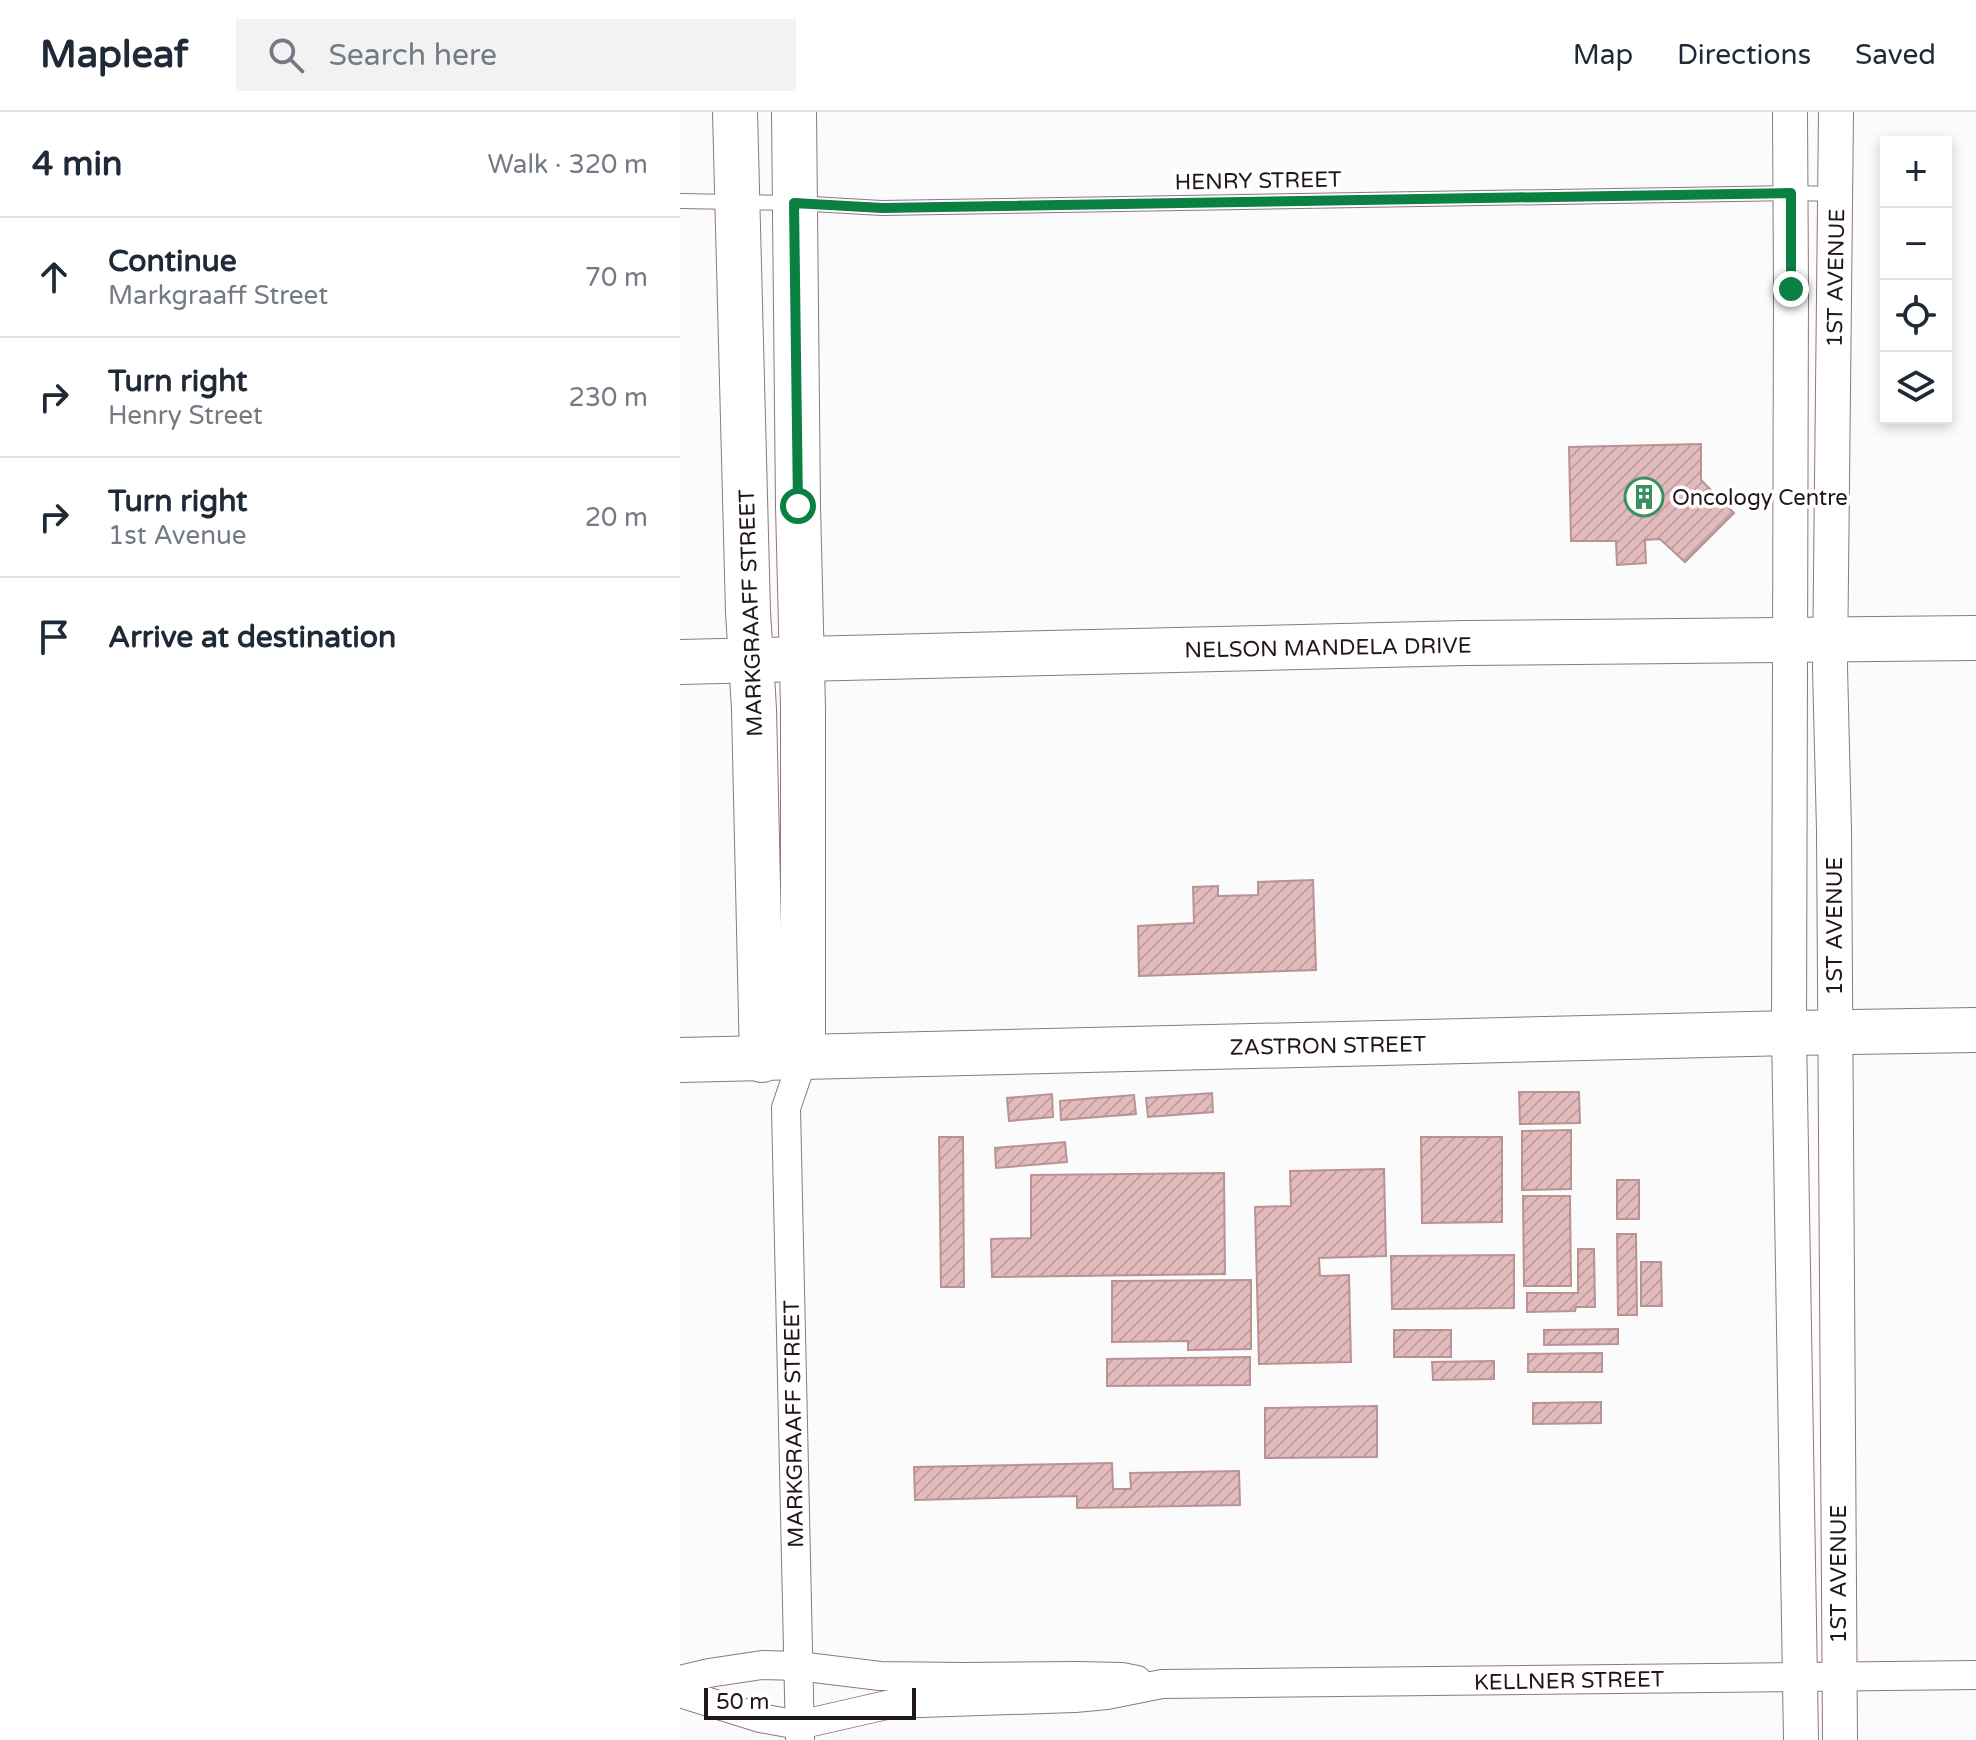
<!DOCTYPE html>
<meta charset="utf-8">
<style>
body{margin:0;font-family:"Varela Round",sans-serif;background:#f2f2f3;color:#1f2937}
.controls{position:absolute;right:24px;top:24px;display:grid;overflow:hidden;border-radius:0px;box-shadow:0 4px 12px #0003}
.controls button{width:72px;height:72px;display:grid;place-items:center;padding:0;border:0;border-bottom:2px solid #e0e1e3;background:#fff;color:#1f2937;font:40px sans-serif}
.scale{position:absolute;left:24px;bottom:20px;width:212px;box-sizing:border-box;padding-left:8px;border:4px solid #22161d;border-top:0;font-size:22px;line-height:28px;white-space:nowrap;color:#22161d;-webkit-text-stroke:6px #fff;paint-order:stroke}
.stop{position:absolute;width:24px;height:24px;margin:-18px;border:6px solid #0b8043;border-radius:50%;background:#fff}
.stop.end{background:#0b8043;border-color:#fff;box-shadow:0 2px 8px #0008}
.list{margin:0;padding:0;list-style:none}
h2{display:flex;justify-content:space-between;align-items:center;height:104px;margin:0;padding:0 32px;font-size:34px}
h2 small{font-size:26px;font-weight:400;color:#747a83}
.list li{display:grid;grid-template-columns:52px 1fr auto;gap:24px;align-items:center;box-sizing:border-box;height:120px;padding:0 32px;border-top:2px solid #e0e1e3}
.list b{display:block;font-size:30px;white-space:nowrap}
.list p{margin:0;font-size:26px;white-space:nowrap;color:#747a83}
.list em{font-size:26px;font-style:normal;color:#747a83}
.icon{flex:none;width:44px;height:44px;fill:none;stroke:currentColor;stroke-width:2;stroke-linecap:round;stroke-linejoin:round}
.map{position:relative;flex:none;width:1296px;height:1628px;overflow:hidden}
header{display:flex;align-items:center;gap:48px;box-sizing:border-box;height:112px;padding:0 40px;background:#fff;border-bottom:2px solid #e0e1e3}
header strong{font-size:38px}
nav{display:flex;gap:44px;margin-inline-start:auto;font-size:28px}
.search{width:560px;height:72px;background:#f2f2f3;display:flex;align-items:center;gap:20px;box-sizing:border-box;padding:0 28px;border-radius:0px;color:#747a83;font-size:30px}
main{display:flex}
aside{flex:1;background:#fff}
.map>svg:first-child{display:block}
</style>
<header>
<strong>Mapleaf</strong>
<div class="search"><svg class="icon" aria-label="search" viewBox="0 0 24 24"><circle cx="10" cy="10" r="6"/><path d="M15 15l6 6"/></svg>Search here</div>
<nav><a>Map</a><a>Directions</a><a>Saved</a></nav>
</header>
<main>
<aside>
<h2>4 min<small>Walk · 320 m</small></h2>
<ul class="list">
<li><svg class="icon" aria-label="ahead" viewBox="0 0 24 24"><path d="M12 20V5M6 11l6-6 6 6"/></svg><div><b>Continue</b><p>Markgraaff Street</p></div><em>70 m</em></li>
<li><svg class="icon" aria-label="right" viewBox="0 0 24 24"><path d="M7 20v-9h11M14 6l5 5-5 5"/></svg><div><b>Turn right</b><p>Henry Street</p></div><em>230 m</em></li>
<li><svg class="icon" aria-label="right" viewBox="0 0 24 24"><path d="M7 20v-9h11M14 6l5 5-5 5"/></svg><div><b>Turn right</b><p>1st Avenue</p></div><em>20 m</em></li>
<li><svg class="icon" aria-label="arrive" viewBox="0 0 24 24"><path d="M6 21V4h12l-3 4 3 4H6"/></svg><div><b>Arrive at destination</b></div></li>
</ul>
</aside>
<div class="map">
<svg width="1296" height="1628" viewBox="0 0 1296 1628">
<defs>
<pattern id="building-hatch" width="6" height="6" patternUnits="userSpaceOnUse" patternTransform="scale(2)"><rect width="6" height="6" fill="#e3bbbc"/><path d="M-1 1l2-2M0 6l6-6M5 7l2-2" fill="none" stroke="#c2a0a1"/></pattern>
</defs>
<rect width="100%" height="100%" fill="#fbfbfb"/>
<!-- building -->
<g fill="url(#building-hatch)" stroke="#b99394" stroke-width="2">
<polygon points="1021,332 1021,368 1054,401 1005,450 980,427 965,428 966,451 937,453 936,429 891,429 889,335"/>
<polygon points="633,768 636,858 459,864 458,814 514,811 513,775 538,774 538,784 578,783 578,770"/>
<polygon points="839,980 899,980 900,1011 840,1012"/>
<polygon points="532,981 533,1000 468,1005 466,986"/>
<polygon points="372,982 373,1005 329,1009 327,986"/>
<polygon points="454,983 456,1002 381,1008 380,989"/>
<polygon points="891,1018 891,1077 842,1078 842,1019"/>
<polygon points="259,1025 283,1025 284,1175 261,1175"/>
<polygon points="741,1025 822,1025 822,1110 742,1111"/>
<polygon points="385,1030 387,1050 316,1056 315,1036"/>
<polygon points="704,1057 706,1144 639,1146 640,1164 669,1163 671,1250 579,1252 575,1095 611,1094 610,1059"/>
<polygon points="544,1061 545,1162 312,1165 311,1127 351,1126 351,1063"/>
<rect x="937" y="1068" width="22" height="39"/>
<polygon points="843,1084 890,1084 891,1174 844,1174"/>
<polygon points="937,1122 956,1122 957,1203 938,1203"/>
<polygon points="898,1137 914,1137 915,1195 896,1195 895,1199 847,1200 847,1181 898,1181"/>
<polygon points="834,1143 834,1196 712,1197 711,1144"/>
<polygon points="961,1150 981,1150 982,1194 961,1194"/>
<polygon points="571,1168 571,1237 508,1238 508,1229 432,1230 432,1169"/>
<polygon points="938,1217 938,1232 864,1233 864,1218"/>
<rect x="714" y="1218" width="57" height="27"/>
<polygon points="922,1241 922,1260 848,1260 848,1242"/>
<polygon points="570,1245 570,1273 427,1274 427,1247"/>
<polygon points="814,1249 814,1267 753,1268 752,1250"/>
<polygon points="921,1290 921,1311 853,1312 853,1291"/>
<polygon points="697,1294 697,1345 585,1346 585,1296"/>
<polygon points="432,1351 433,1377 451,1377 450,1361 559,1359 560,1393 397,1396 397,1384 235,1388 234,1355"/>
</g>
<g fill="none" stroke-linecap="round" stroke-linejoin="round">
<defs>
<polyline id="service" points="0,89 114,91 202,96 1111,81 1155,82"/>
<g id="minor">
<polyline points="0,1568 29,1561 82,1553 118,1554 200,1564 283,1565 398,1564 442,1565 457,1568"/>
<polyline points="0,1581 80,1606 119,1613 211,1592 395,1586 427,1583 482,1572 1296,1563"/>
<polyline points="120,1628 106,996 123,946"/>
</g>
<g id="tertiary">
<polyline points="1110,0 1111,177 1109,921 1121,1628"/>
<polyline points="1156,0 1150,555 1154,718 1160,1628"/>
</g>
<g id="primary">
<polyline points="55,0 68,500 74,597 82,948"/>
<polyline points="114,0 118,394 123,596 123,946"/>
</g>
<g id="trunk">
<polyline points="0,550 785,531 1296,526"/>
<polyline points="0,948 1109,921 1296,918"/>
</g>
</defs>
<!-- service casing -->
<use href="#service" stroke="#927486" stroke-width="16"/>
<!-- minor casing -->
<use href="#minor" stroke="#927486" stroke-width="30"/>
<!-- tertiary casing -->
<use href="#tertiary" stroke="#927486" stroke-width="36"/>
<!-- primary casing -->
<use href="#primary" stroke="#927486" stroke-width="46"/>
<!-- trunk casing -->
<use href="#trunk" stroke="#927486" stroke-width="46"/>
<!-- service -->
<use href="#service" stroke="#fff" stroke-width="14"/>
<!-- minor -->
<use href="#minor" stroke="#fff" stroke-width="28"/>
<!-- tertiary -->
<use href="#tertiary" stroke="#fff" stroke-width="34"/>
<!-- primary -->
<use href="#primary" stroke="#fff" stroke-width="44"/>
<!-- trunk -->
<use href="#trunk" stroke="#fff" stroke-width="44"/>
</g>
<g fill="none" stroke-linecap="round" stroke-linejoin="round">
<!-- route -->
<polyline stroke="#0b8043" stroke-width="10" points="118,394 114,91 202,96 1111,81 1111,177"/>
</g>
<!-- icons -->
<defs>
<symbol id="building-ring" viewBox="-11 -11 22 22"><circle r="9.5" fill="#fff" stroke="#3c8f61" stroke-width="1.5"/><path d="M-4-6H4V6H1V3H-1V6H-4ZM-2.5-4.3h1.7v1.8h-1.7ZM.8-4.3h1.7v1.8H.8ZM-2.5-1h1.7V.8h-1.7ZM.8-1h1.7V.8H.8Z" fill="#3c8f61"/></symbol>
</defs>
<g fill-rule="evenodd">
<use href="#building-ring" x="942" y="363" width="44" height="44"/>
</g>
<g text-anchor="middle" stroke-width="7" stroke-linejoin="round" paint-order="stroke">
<!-- street labels -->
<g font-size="22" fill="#22161d" stroke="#fff">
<text transform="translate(578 68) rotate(-1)" y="8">HENRY STREET</text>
<text transform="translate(1155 166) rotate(-89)" y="8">1ST AVENUE</text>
<text transform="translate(70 501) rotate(-92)" y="8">MARKGRAAFF STREET</text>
<text transform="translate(648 535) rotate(-1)" y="8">NELSON MANDELA DRIVE</text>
<text transform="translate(1154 814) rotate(-90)" y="8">1ST AVENUE</text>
<text transform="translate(648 933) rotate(-1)" y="8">ZASTRON STREET</text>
<text transform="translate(113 1312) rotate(-91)" y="8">MARKGRAAFF STREET</text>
<text transform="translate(1158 1462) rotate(-90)" y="8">1ST AVENUE</text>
<text transform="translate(889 1568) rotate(-1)" y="8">KELLNER STREET</text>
</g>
<!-- poi labels -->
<g font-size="22" fill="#22161d" stroke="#fff" text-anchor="start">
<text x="992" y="393">Oncology Centre</text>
</g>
</g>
</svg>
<div class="controls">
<button>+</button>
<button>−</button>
<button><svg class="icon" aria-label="locate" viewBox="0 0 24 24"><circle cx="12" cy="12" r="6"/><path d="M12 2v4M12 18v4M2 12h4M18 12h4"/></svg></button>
<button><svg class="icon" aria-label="layers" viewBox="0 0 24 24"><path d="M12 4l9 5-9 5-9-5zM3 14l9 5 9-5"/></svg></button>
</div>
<div class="scale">50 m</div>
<div class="stop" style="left:118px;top:394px"></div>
<div class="stop end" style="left:1111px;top:177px"></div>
</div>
</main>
